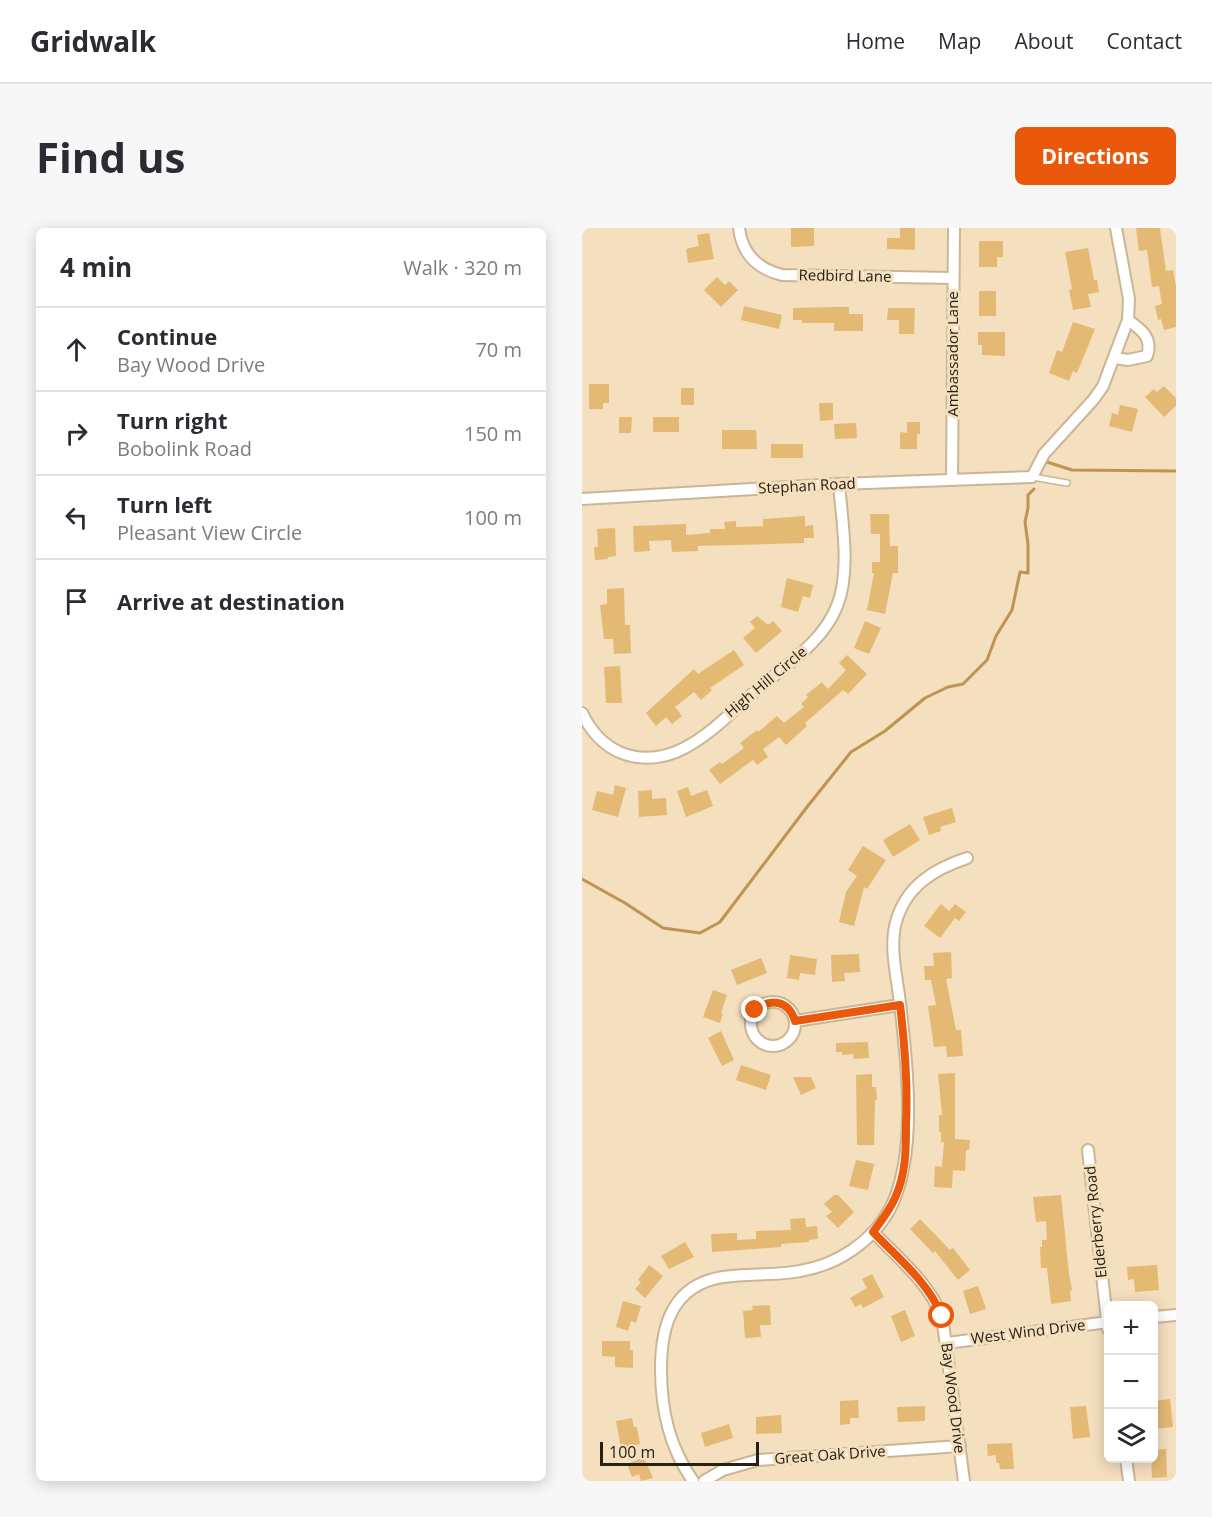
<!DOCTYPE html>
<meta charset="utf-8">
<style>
body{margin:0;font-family:"Open Sans",sans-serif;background:#f7f7f7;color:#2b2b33}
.controls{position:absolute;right:18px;bottom:18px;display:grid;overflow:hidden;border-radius:9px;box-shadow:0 3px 15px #0003}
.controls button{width:54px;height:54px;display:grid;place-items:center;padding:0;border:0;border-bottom:2px solid #e1e1e2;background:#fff;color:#2b2b33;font:30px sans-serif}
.scale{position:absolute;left:18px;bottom:15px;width:159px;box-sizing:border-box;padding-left:6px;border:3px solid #272014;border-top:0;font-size:16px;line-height:21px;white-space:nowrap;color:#272014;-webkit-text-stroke:4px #f4dfbf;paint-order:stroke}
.stop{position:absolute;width:18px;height:18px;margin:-14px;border:4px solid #ea580c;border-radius:50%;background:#fff}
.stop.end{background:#ea580c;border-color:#fff;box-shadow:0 2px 6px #0008}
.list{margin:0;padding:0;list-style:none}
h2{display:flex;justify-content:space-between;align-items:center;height:78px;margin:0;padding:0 24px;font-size:26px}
h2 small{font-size:20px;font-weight:400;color:#7c7c81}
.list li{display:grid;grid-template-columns:39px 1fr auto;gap:18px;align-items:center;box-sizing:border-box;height:84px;padding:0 24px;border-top:2px solid #e1e1e2}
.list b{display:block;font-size:22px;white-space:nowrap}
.list p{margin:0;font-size:20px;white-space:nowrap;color:#7c7c81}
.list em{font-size:20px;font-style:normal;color:#7c7c81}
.icon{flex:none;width:33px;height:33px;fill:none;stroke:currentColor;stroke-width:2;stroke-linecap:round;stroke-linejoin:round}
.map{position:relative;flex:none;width:594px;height:1253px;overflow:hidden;border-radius:9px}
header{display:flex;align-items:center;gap:36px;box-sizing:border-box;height:84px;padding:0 30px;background:#fff;border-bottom:2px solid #e1e1e2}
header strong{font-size:28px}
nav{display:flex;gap:33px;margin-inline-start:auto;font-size:21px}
.intro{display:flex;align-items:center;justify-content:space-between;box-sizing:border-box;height:144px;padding:0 36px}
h1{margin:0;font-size:42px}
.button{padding:15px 27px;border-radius:9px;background:#ea580c;color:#fff;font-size:21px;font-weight:700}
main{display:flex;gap:36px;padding:0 36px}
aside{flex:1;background:#fff;border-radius:9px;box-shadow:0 3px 15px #0003}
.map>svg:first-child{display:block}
</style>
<header>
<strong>Gridwalk</strong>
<nav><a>Home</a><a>Map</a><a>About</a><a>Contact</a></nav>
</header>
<div class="intro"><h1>Find us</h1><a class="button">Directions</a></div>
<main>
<aside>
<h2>4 min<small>Walk · 320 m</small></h2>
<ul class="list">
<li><svg class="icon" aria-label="ahead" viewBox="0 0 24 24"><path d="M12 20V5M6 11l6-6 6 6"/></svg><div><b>Continue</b><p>Bay Wood Drive</p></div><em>70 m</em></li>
<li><svg class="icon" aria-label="right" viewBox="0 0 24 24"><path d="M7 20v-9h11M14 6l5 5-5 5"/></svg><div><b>Turn right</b><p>Bobolink Road</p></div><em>150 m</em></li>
<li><svg class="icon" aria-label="left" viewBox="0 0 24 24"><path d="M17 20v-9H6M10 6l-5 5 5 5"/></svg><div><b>Turn left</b><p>Pleasant View Circle</p></div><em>100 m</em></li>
<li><svg class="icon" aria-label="arrive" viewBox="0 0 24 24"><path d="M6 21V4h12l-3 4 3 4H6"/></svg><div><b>Arrive at destination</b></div></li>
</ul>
</aside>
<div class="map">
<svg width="594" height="1253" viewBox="0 0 594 1253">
<rect width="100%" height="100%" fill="#f4dfbf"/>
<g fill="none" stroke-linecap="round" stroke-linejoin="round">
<!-- stream -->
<g stroke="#be9450" stroke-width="3">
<polyline points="465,234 490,242 594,243"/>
<polyline points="0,651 43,675 81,700 118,705 138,694 225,579 269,524 303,503 343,470 366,459 381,456 405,432 414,408 430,382 438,344 446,345 446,316 443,294 446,280 446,267 452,261"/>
</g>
</g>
<!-- building -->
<g fill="#e4b974">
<polygon points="209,0 232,0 232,18 209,19"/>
<polygon points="318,0 333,0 333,22 305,21 305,10 318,10"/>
<polygon points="554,0 578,0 584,43 591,42 594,58 594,99 582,102 579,91 576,92 573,78 580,76 577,58 570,59 565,22 557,23"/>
<polygon points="127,5 132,31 106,35 104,21 117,18 115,7"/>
<polygon points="397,13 421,13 421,29 415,29 415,39 397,39"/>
<polygon points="506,20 512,52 515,52 517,64 506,66 509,79 491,82 487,62 490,61 483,24"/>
<polygon points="135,49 143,57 147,53 156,62 139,79 122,62"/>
<rect x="397" y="63" width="17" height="25"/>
<polygon points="162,78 200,87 197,101 159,92"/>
<polygon points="252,79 267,79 267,86 281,86 281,103 252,103 252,95 220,95 220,92 211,92 211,80"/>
<polygon points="306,80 333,80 332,106 317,106 317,92 305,92"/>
<polygon points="491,94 513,101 495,145 491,143 487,153 467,145 475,122 480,124"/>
<polygon points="396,104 423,104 423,128 400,127 400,117 396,117"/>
<polygon points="7,156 27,156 27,175 21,175 21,181 7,181"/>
<polygon points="582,158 594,170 594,178 582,189 563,169 572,161 575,164"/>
<rect x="99" y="160" width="13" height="17"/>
<polygon points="237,175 251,175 251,192 238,193"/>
<polygon points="538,177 556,181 550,204 527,198 530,185 536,187"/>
<polygon points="37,189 50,189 49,205 37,205"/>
<rect x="71" y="189" width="26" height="15"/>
<polygon points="325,194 338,194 338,206 335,206 335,221 318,221 318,204 325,205"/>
<polygon points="274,195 275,210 253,211 252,196"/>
<polygon points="140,202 174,202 175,221 140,221"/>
<rect x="189" y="216" width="32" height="14"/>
<polygon points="288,286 307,286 308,318 316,318 316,345 311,345 303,386 285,382 292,345 290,345 290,334 298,334 298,306 289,306"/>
<polygon points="223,288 223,298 231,297 232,310 222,310 222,315 116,318 116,323 90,324 89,312 67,313 68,323 52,324 51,298 104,296 104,307 128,305 128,301 143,301 142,294 154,293 154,299 181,298 181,291"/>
<polygon points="33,300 34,328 26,329 26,331 13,332 12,319 16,319 15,301"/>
<polygon points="205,350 231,357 228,370 221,368 216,384 199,379"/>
<polygon points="42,360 43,397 48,397 49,425 32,426 31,411 22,411 18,377 25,376 25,361"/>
<polygon points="175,388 186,397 191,393 200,403 174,425 161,410 173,400 168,394"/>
<polygon points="283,393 299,400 287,426 272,420"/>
<polygon points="152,422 162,437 128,460 130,462 119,472 112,464 93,479 100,488 90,496 84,489 74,498 64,485 112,441 116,446"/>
<polygon points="265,427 285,446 266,466 261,462 223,495 225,498 204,517 197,509 181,521 186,529 175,537 171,532 138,556 127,542 138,534 140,536 162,520 158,515 175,502 176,504 195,488 202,495 222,479 219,476 226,469 224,467 240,454 246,461 264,442 257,435"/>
<polygon points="38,438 40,475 24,475 22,439"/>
<polygon points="33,557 44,560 36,589 10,582 15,563 31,567"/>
<polygon points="106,559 109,568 125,562 131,578 104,589 95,563"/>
<polygon points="70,562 70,571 84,570 85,587 57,589 56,563"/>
<polygon points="370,580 374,594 358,599 359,603 347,607 341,589"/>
<polygon points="328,596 338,612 311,629 301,612"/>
<polygon points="281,618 304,632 285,661 282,659 272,698 257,694 264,664 275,648 266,642"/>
<polygon points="359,676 367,683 373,676 384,684 377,693 373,690 358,710 342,698"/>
<polygon points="369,724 370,750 364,751 374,802 379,802 381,828 365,829 364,818 352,819 346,778 354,777 349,752 343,752 342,738 352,738 351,725"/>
<polygon points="277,726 278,744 262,745 263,753 250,754 249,727"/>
<polygon points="208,727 235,731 233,747 218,745 217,752 205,750"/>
<polygon points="179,730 185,745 155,757 149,742"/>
<polygon points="131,762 145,767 139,785 141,786 138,795 121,789"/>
<polygon points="139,803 152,832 140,838 126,810"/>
<polygon points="286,814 287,830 272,831 271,826 260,827 260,824 254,824 254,815"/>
<polygon points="159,837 189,847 184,862 154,852"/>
<polygon points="373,845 373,911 388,912 387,922 384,922 383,943 371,942 370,960 352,959 353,938 360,939 362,914 359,914 359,904 357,904 357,887 360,887 356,846"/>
<polygon points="290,846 290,859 294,859 295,872 293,872 292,917 275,917 274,847"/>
<polygon points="211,849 229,849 234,860 219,867"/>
<polygon points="274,932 292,936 286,962 267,958"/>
<polygon points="252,967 256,967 272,984 256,1000 244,988 250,984 242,976"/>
<polygon points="479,967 487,1046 490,1062 488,1063 489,1073 469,1076 465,1040 459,1040 458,1019 460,1019 460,1012 465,1012 464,993 454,994 451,969"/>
<polygon points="223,990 224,999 235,998 236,1011 227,1012 227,1014 199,1016 199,1019 130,1024 129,1006 155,1005 155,1012 174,1011 174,1003 209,1002 208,991"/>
<polygon points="338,991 368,1022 371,1020 388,1042 376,1052 353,1023 351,1025 328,1001"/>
<polygon points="103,1014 112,1029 87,1041 79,1028"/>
<polygon points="67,1037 81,1048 63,1070 53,1061 59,1054 56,1052"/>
<polygon points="575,1037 577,1062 553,1064 552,1051 546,1052 545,1039"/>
<polygon points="290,1046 302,1069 281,1080 279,1076 273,1079 268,1070 285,1060 280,1051"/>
<polygon points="396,1058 404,1081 388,1086 381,1063"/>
<polygon points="41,1073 59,1078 54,1095 49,1093 46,1103 34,1099"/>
<polygon points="188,1077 189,1097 178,1097 179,1109 163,1110 161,1083 171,1082 170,1078"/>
<polygon points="323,1082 333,1108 319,1114 309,1088"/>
<polygon points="20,1113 48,1113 48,1122 51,1122 51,1140 33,1139 33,1129 20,1128"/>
<polygon points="588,1171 591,1199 572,1201 572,1173"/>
<polygon points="276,1172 277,1190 268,1190 268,1196 258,1197 258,1173"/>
<polygon points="343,1178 343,1193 316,1194 315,1179"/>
<polygon points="504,1178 508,1209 491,1211 488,1179"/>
<polygon points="199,1187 200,1205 174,1206 174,1189"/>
<polygon points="50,1190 52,1199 55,1199 58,1216 39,1220 34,1193"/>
<polygon points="147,1196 151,1210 123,1219 119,1205"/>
<polygon points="430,1215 432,1241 418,1241 417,1235 414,1235 414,1227 406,1228 405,1216"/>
<polygon points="584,1221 585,1249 570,1250 569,1230 572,1230 572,1222"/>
<polygon points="62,1229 71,1250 59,1253 57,1246 50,1249 45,1236"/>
</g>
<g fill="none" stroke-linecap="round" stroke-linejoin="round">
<defs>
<polyline id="service" points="451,249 485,255"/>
<g id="minor">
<path d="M157 0C160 26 176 41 200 47L371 50"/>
<path d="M533 130 546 132 565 128C571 110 560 102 546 92"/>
<polyline points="370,252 372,0"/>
<polyline points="0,271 257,256 450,249 462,226 512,171 521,158 546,92 547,71 534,0"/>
<path d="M0 485C8 502 20 516 37 524 94 548 138 493 177 460 205 436 241 414 255 378 269 344 260 293 257 256"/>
<circle cx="191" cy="796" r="22"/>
<polyline points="213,793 318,777"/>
<polyline points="506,922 526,1101"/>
<path d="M291 1004C316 1030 346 1054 360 1088L382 1253"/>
<polyline points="572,1089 594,1087"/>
<polyline points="365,1115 526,1094"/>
<polyline points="544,1230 547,1253"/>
<path d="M111 1253C87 1219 79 1182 79 1141 79 1098 90 1057 141 1049 166 1045 192 1048 218 1043 255 1037 290 1014 308 981 336 927 325 834 318 775 315 748 307 720 314 694 324 658 352 641 385 630"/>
<polyline points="122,1253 141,1242 176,1232 378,1218"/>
</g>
</defs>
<!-- service casing -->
<use href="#service" stroke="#cab697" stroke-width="8"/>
<!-- minor casing -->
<use href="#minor" stroke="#cab697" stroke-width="14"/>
<!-- service -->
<use href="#service" stroke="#fff" stroke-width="5"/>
<!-- minor -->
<use href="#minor" stroke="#fff" stroke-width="10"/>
</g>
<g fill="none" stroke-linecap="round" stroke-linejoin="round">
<!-- route -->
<path stroke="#ea580c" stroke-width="8" d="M173 782C189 769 207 773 213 793L318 777C323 818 326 857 324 897 324 922 324 946 313 970 308 982 299 993 291 1004 316 1030 346 1054 360 1088"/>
</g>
<g text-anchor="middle" stroke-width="6" stroke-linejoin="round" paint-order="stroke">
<!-- street labels -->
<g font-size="15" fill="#272014" stroke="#f4dfbf">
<text transform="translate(263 48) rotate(1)" y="5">Redbird Lane</text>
<text transform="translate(371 126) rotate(-90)" y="5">Ambassador Lane</text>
<text transform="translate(225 258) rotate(-3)" y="5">Stephan Road</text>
<text transform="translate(184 454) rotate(-40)" y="5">High Hill Circle</text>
<text transform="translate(514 994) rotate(-96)" y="5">Elderberry Road</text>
<text transform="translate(446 1104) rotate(-7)" y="5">West Wind Drive</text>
<text transform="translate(371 1170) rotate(83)" y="5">Bay Wood Drive</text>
<text transform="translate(248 1227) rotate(-4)" y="5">Great Oak Drive</text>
</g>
</g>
</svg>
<div class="controls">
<button>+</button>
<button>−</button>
<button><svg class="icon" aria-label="layers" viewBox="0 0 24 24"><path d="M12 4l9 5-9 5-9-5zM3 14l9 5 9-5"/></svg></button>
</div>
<div class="scale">100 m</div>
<div class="stop" style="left:360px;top:1088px"></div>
<div class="stop end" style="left:173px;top:782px"></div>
</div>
</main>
